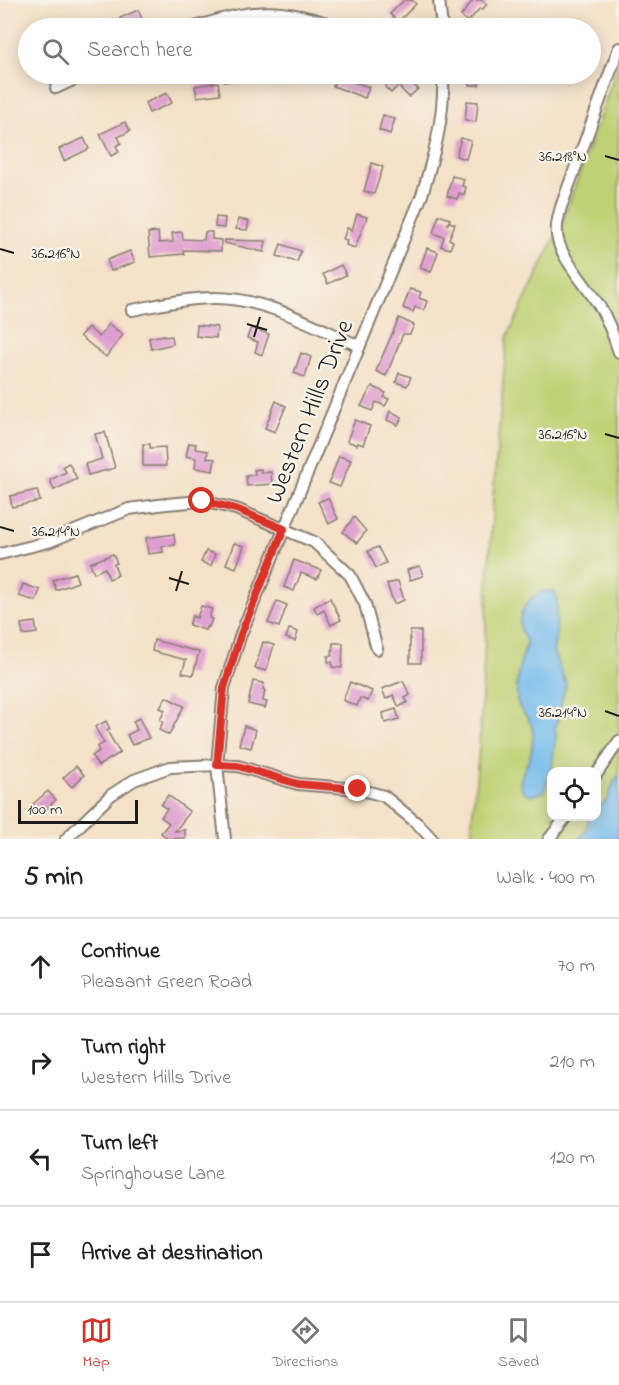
<!DOCTYPE html>
<meta charset="utf-8">
<style>
body{margin:0;font-family:"Indie Flower",sans-serif;background:#f2f2f2;color:#222}
.controls{position:absolute;right:18px;bottom:18px;display:grid;overflow:hidden;border-radius:12px;box-shadow:0 3px 15px #0003}
.controls button{width:54px;height:54px;display:grid;place-items:center;padding:0;border:0;border-bottom:2px solid #e0e0e0;background:#fff;color:#222;font:30px sans-serif}
.scale{position:absolute;left:18px;bottom:15px;width:120px;box-sizing:border-box;padding-left:6px;border:3px solid #1c1c1c;border-top:0;font-size:16px;line-height:21px;white-space:nowrap;color:#1c1c1c;-webkit-text-stroke:4px #f7f3e8;paint-order:stroke}
.stop{position:absolute;width:18px;height:18px;margin:-14px;border:4px solid #d93025;border-radius:50%;background:#fff}
.stop.end{background:#d93025;border-color:#fff;box-shadow:0 2px 6px #0008}
.list{margin:0;padding:0;list-style:none}
h2{display:flex;justify-content:space-between;align-items:center;height:78px;margin:0;padding:0 24px;font-size:26px}
h2 small{font-size:20px;font-weight:400;color:#767676}
.list li{display:grid;grid-template-columns:39px 1fr auto;gap:18px;align-items:center;box-sizing:border-box;height:96px;padding:0 24px;border-top:2px solid #e0e0e0}
.list b{display:block;font-size:22px;white-space:nowrap}
.list p{margin:0;font-size:20px;white-space:nowrap;color:#767676}
.list em{font-size:20px;font-style:normal;color:#767676}
.icon{flex:none;width:33px;height:33px;fill:none;stroke:currentColor;stroke-width:2;stroke-linecap:round;stroke-linejoin:round}
.map{position:relative;flex:none;width:619px;height:839px;overflow:hidden}
.search{position:absolute;background:#fff;box-shadow:0 3px 15px #0003;left:18px;right:18px;top:18px;height:66px;display:flex;align-items:center;gap:15px;box-sizing:border-box;padding:0 21px;border-radius:33px;color:#767676;font-size:22px}
.sheet{height:462px;background:#fff}
nav{display:flex;justify-content:space-around;align-items:center;box-sizing:border-box;height:84px;border-top:2px solid #e0e0e0;background:#fff;font-size:16px;color:#767676}
nav a{display:grid;justify-items:center;gap:3px}
nav .on{color:#d93025}
.map>svg:first-child{display:block}
</style>
<div class="map">
<svg width="619" height="839" viewBox="0 0 619 839">
<rect width="100%" height="100%" fill="#f7f3e8"/>
<filter id="ink" filterUnits="userSpaceOnUse"><feTurbulence type="fractalNoise" baseFrequency=".0167" numOctaves="2"/><feDisplacementMap in="SourceGraphic" scale="12" xChannelSelector="R" yChannelSelector="G"/><feConvolveMatrix kernelMatrix="1 2 1 2 8 2 1 2 1" color-interpolation-filters="sRGB"/></filter>
<filter id="wash" filterUnits="userSpaceOnUse"><feTurbulence type="fractalNoise" baseFrequency=".008" numOctaves="4" result="noise"/><feDisplacementMap in="SourceGraphic" scale="24" xChannelSelector="R" yChannelSelector="G"/><feGaussianBlur stdDeviation="1.35" result="paint"/><feColorMatrix in="noise" values="0 0 0 0 0 0 0 0 0 0 0 0 0 0 0 0 0 1.4 0 .05"/><feComposite in="paint" operator="in"/></filter>
<g filter="url(#wash)">
<rect width="100%" height="100%" fill="#f4e1c8"/>
<!-- green -->
<path fill="#bfd174" stroke="#6e7648" stroke-width="1.5" fill-rule="evenodd" d="M619 62V839H474L472 821 479 748 493 497 507 338 563 220ZM552 772H596V816H552Z"/>
<!-- water -->
<g fill="#76bced" stroke="#496c84" stroke-width="1.5">
<path d="M544 591H554L557 597 556 638 553 651 566 684 555 728 556 735 552 768 544 791 539 794 530 795C511 787 525 771 529 759 532 751 534 735 532 727 530 716 518 712 517 699 516 686 518 670 522 658 523 653 526 649 526 644 527 639 523 636 521 631 516 614 528 597 544 591Z"/>
<path d="M619 775V839H579L586 831 589 817 596 816 597 808C614 799 607 787 619 775Z"/>
</g>
<g id="blocks">
<!-- building -->
<g fill="#df9ccf">
<polygon points="404,0 412,0 416,4 398,22 390,14"/>
<polygon points="473,0 482,0 487,4 482,10 480,8 468,22 461,16"/>
<polygon points="138,10 143,21 125,28 120,18"/>
<polygon points="223,74 257,74 257,77 225,82"/>
<polygon points="287,74 309,74 307,81 295,78 294,82 285,80"/>
<polygon points="400,74 404,74 418,89 409,97 398,86 391,93 385,87"/>
<rect x="469" y="74" width="10" height="11"/>
<polygon points="336,76 369,87 365,98 333,86"/>
<polygon points="218,82 220,94 197,97 195,86"/>
<polygon points="167,93 172,103 149,113 145,103"/>
<polygon points="467,101 478,102 476,122 465,120"/>
<polygon points="383,115 395,119 390,134 379,130"/>
<polygon points="125,122 130,131 118,137 121,143 116,146 119,152 111,156 100,134"/>
<polygon points="84,138 89,149 64,161 59,149"/>
<polygon points="461,138 471,141 466,159 456,156"/>
<polygon points="372,163 383,167 374,194 364,191"/>
<polygon points="452,176 464,179 462,186 466,187 464,195 459,193 457,199 447,196"/>
<polygon points="357,214 367,217 355,248 346,245 347,240 343,239 347,228 352,230"/>
<polygon points="439,215 450,219 447,225 449,222 455,224 449,239 453,241 450,249 441,246 444,237 433,233"/>
<polygon points="216,217 225,218 224,228 215,227"/>
<polygon points="238,219 249,221 247,230 236,229"/>
<polygon points="158,232 159,243 173,242 172,233 182,232 183,239 204,240 205,232 212,232 212,239 221,240 221,251 183,250 184,254 150,257 148,233"/>
<polygon points="225,240 266,241 264,252 224,243"/>
<polygon points="281,244 301,251 297,262 277,256"/>
<polygon points="427,248 438,252 431,272 420,268"/>
<polygon points="130,251 135,262 111,271 107,260"/>
<polygon points="341,265 346,275 328,284 323,274"/>
<polygon points="410,289 421,292 419,298 427,301 424,310 415,307 413,312 403,308"/>
<polygon points="399,318 414,325 410,334 403,334 386,376 376,371"/>
<polygon points="109,324 123,335 106,357 80,336 88,327 99,337"/>
<polygon points="197,325 217,327 216,338 196,336"/>
<polygon points="251,328 269,334 262,355 255,352 258,342 247,338"/>
<polygon points="164,335 164,337 172,336 173,344 151,349 149,338"/>
<polygon points="301,353 311,357 305,377 294,373"/>
<polygon points="399,373 411,377 407,386 396,382"/>
<polygon points="372,386 386,393 384,397 389,399 385,406 376,402 372,411 361,406"/>
<polygon points="276,401 286,406 275,432 265,428"/>
<polygon points="390,411 402,417 398,425 387,420"/>
<polygon points="355,420 370,426 363,445 358,443 357,445 347,441"/>
<polygon points="105,432 115,468 88,475 85,464 102,459 95,434"/>
<polygon points="189,443 196,444 195,449 208,451 207,458 215,459 213,471 195,468 196,458 186,456"/>
<polygon points="143,444 150,444 150,448 165,447 166,466 143,466"/>
<polygon points="339,456 351,460 340,487 329,483"/>
<polygon points="69,463 77,479 54,490 50,480 66,472 63,466"/>
<polygon points="261,469 261,473 271,472 272,484 247,486 246,476 255,475 254,470"/>
<polygon points="37,490 40,501 12,507 10,496"/>
<polygon points="328,498 338,519 329,524 318,502"/>
<polygon points="354,517 366,531 357,543 343,532"/>
<polygon points="174,534 175,545 162,546 163,552 148,554 146,538"/>
<polygon points="234,543 244,546 236,568 226,564"/>
<polygon points="378,547 386,563 376,568 368,551"/>
<polygon points="206,551 215,554 211,566 201,562"/>
<polygon points="113,554 117,563 114,564 118,575 109,579 105,568 94,573 90,563"/>
<polygon points="294,560 321,570 317,579 301,573 294,591 284,587"/>
<polygon points="420,566 423,576 410,580 407,570"/>
<polygon points="75,573 78,582 56,590 53,580"/>
<polygon points="398,581 404,600 394,604 387,584"/>
<polygon points="23,584 40,590 36,601 19,596"/>
<polygon points="330,598 341,620 331,625 324,610 317,614 314,607"/>
<polygon points="277,601 287,605 279,627 268,623"/>
<polygon points="201,606 212,609 209,618 212,619 209,627 207,626 205,630 189,625 192,616 197,618"/>
<polygon points="35,622 37,633 23,635 21,624"/>
<polygon points="289,629 298,632 295,641 286,638"/>
<rect x="410" y="631" width="11" height="32"/>
<polygon points="154,640 199,652 193,675 182,673 186,660 152,651"/>
<polygon points="263,642 274,645 266,671 255,668"/>
<polygon points="333,643 343,643 342,668 332,667 332,662 328,662 328,656 332,656"/>
<polygon points="253,681 264,683 263,689 265,690 263,701 267,702 265,708 248,704"/>
<polygon points="403,681 410,695 405,698 408,702 399,707 393,695 386,699 382,689"/>
<polygon points="350,682 372,691 368,701 360,698 357,706 343,700"/>
<polygon points="166,697 184,706 169,735 159,730 163,722 160,720 165,710 160,708"/>
<polygon points="396,709 399,719 385,723 383,713"/>
<polygon points="139,718 149,738 132,745 127,735 137,730 133,721"/>
<polygon points="106,721 110,729 107,731 120,753 98,766 92,756 99,751 97,747 104,743 95,727"/>
<polygon points="244,726 256,730 251,748 239,745"/>
<polygon points="76,766 84,775 72,787 63,778"/>
<polygon points="48,791 56,800 41,813 33,804"/>
<polygon points="168,795 190,812 175,831 185,830 185,838 168,839 161,833 169,823 161,817 167,809 161,805"/>
</g>
</g>
</g>
<g filter="url(#ink)">
<use href="#blocks" fill-opacity="0" stroke="#887e72" stroke-width="1.5"/>
<g fill="none" stroke-linecap="round" stroke-linejoin="round">
<defs>
<g id="minor">
<polyline points="439,0 442,28"/>
<path d="M192 28C254 8 280 6 342 28"/>
<path d="M619 48 561 207C558 218 555 229 558 240 562 259 587 286 598 304 608 319 613 335 619 352"/>
<polyline points="56,88 86,74"/>
<path d="M132 310C159 305 187 298 215 298 265 298 314 326 359 346"/>
<polyline points="0,554 48,542 129,509 166,504 202,501 236,509 314,542 350,575 365,604 377,649"/>
<polyline points="596,775 619,741"/>
<polyline points="66,839 111,795 134,780 170,767 217,765 238,766 298,784 358,789 384,796 418,824 432,839"/>
<path d="M225 839 217 765 224 688 241 634 422 195C434 155 445 116 443 74"/>
<polyline points="549,839 567,816"/>
</g>
</defs>
<!-- minor casing -->
<use href="#minor" stroke="#887e72" stroke-width="14"/>
<!-- minor -->
<use href="#minor" stroke="#fff" stroke-width="10"/>
</g>
</g>
<g fill="none" stroke-linecap="round" stroke-linejoin="round" filter="url(#ink)">
<!-- route -->
<polyline stroke="#d93025" stroke-width="8" points="202,501 236,509 284,529 241,634 224,688 217,765 238,766 298,784 358,789"/>
</g>
<!-- ticks -->
<path fill="none" stroke="#1c1c1c" stroke-width="2" d="M605 156 619 160M0 249 14 253M247 324 267 330M254 337 260 317M605 434 619 438M0 527 14 531M169 578 189 584M176 591 182 571M605 711 619 716"/>
<g text-anchor="middle" stroke-width="5" stroke-linejoin="round" paint-order="stroke">
<!-- street labels -->
<g font-size="26" fill="#1c1c1c" stroke="#f7f3e8">
<text transform="translate(308 411) rotate(-68)" y="9">Western Hills Drive</text>
</g>
</g>
<g font-size="15" text-anchor="middle" fill="#1c1c1c" stroke="#f7f3e8" stroke-width="5" stroke-linejoin="round" paint-order="stroke">
<text x="563" y="161">36.218°N</text>
<text x="56" y="258">36.216°N</text>
<text x="563" y="439">36.216°N</text>
<text x="56" y="536">36.214°N</text>
<text x="563" y="717">36.214°N</text>
</g>
</svg>
<div class="controls">
<button><svg class="icon" aria-label="locate" viewBox="0 0 24 24"><circle cx="12" cy="12" r="6"/><path d="M12 2v4M12 18v4M2 12h4M18 12h4"/></svg></button>
</div>
<div class="scale">100 m</div>
<div class="stop" style="left:202px;top:501px"></div>
<div class="stop end" style="left:358px;top:789px"></div>
<div class="search"><svg class="icon" aria-label="search" viewBox="0 0 24 24"><circle cx="10" cy="10" r="6"/><path d="M15 15l6 6"/></svg>Search here</div>
</div>
<section class="sheet">
<h2>5 min<small>Walk · 400 m</small></h2>
<ul class="list">
<li><svg class="icon" aria-label="ahead" viewBox="0 0 24 24"><path d="M12 20V5M6 11l6-6 6 6"/></svg><div><b>Continue</b><p>Pleasant Green Road</p></div><em>70 m</em></li>
<li><svg class="icon" aria-label="right" viewBox="0 0 24 24"><path d="M7 20v-9h11M14 6l5 5-5 5"/></svg><div><b>Turn right</b><p>Western Hills Drive</p></div><em>210 m</em></li>
<li><svg class="icon" aria-label="left" viewBox="0 0 24 24"><path d="M17 20v-9H6M10 6l-5 5 5 5"/></svg><div><b>Turn left</b><p>Springhouse Lane</p></div><em>120 m</em></li>
<li><svg class="icon" aria-label="arrive" viewBox="0 0 24 24"><path d="M6 21V4h12l-3 4 3 4H6"/></svg><div><b>Arrive at destination</b></div></li>
</ul>
</section>
<nav>
<a class="on"><svg class="icon" aria-label="map" viewBox="0 0 24 24"><path d="M3 6l6-2 6 2 6-2v14l-6 2-6-2-6 2zM9 4v14M15 6v14"/></svg>Map</a>
<a><svg class="icon" aria-label="directions" viewBox="0 0 24 24"><path d="M12 3l9 9-9 9-9-9zM9 14v-3h6M13 9l2 2-2 2"/></svg>Directions</a>
<a><svg class="icon" aria-label="saved" viewBox="0 0 24 24"><path d="M7 4h10v16l-5-4-5 4z"/></svg>Saved</a>
</nav>
